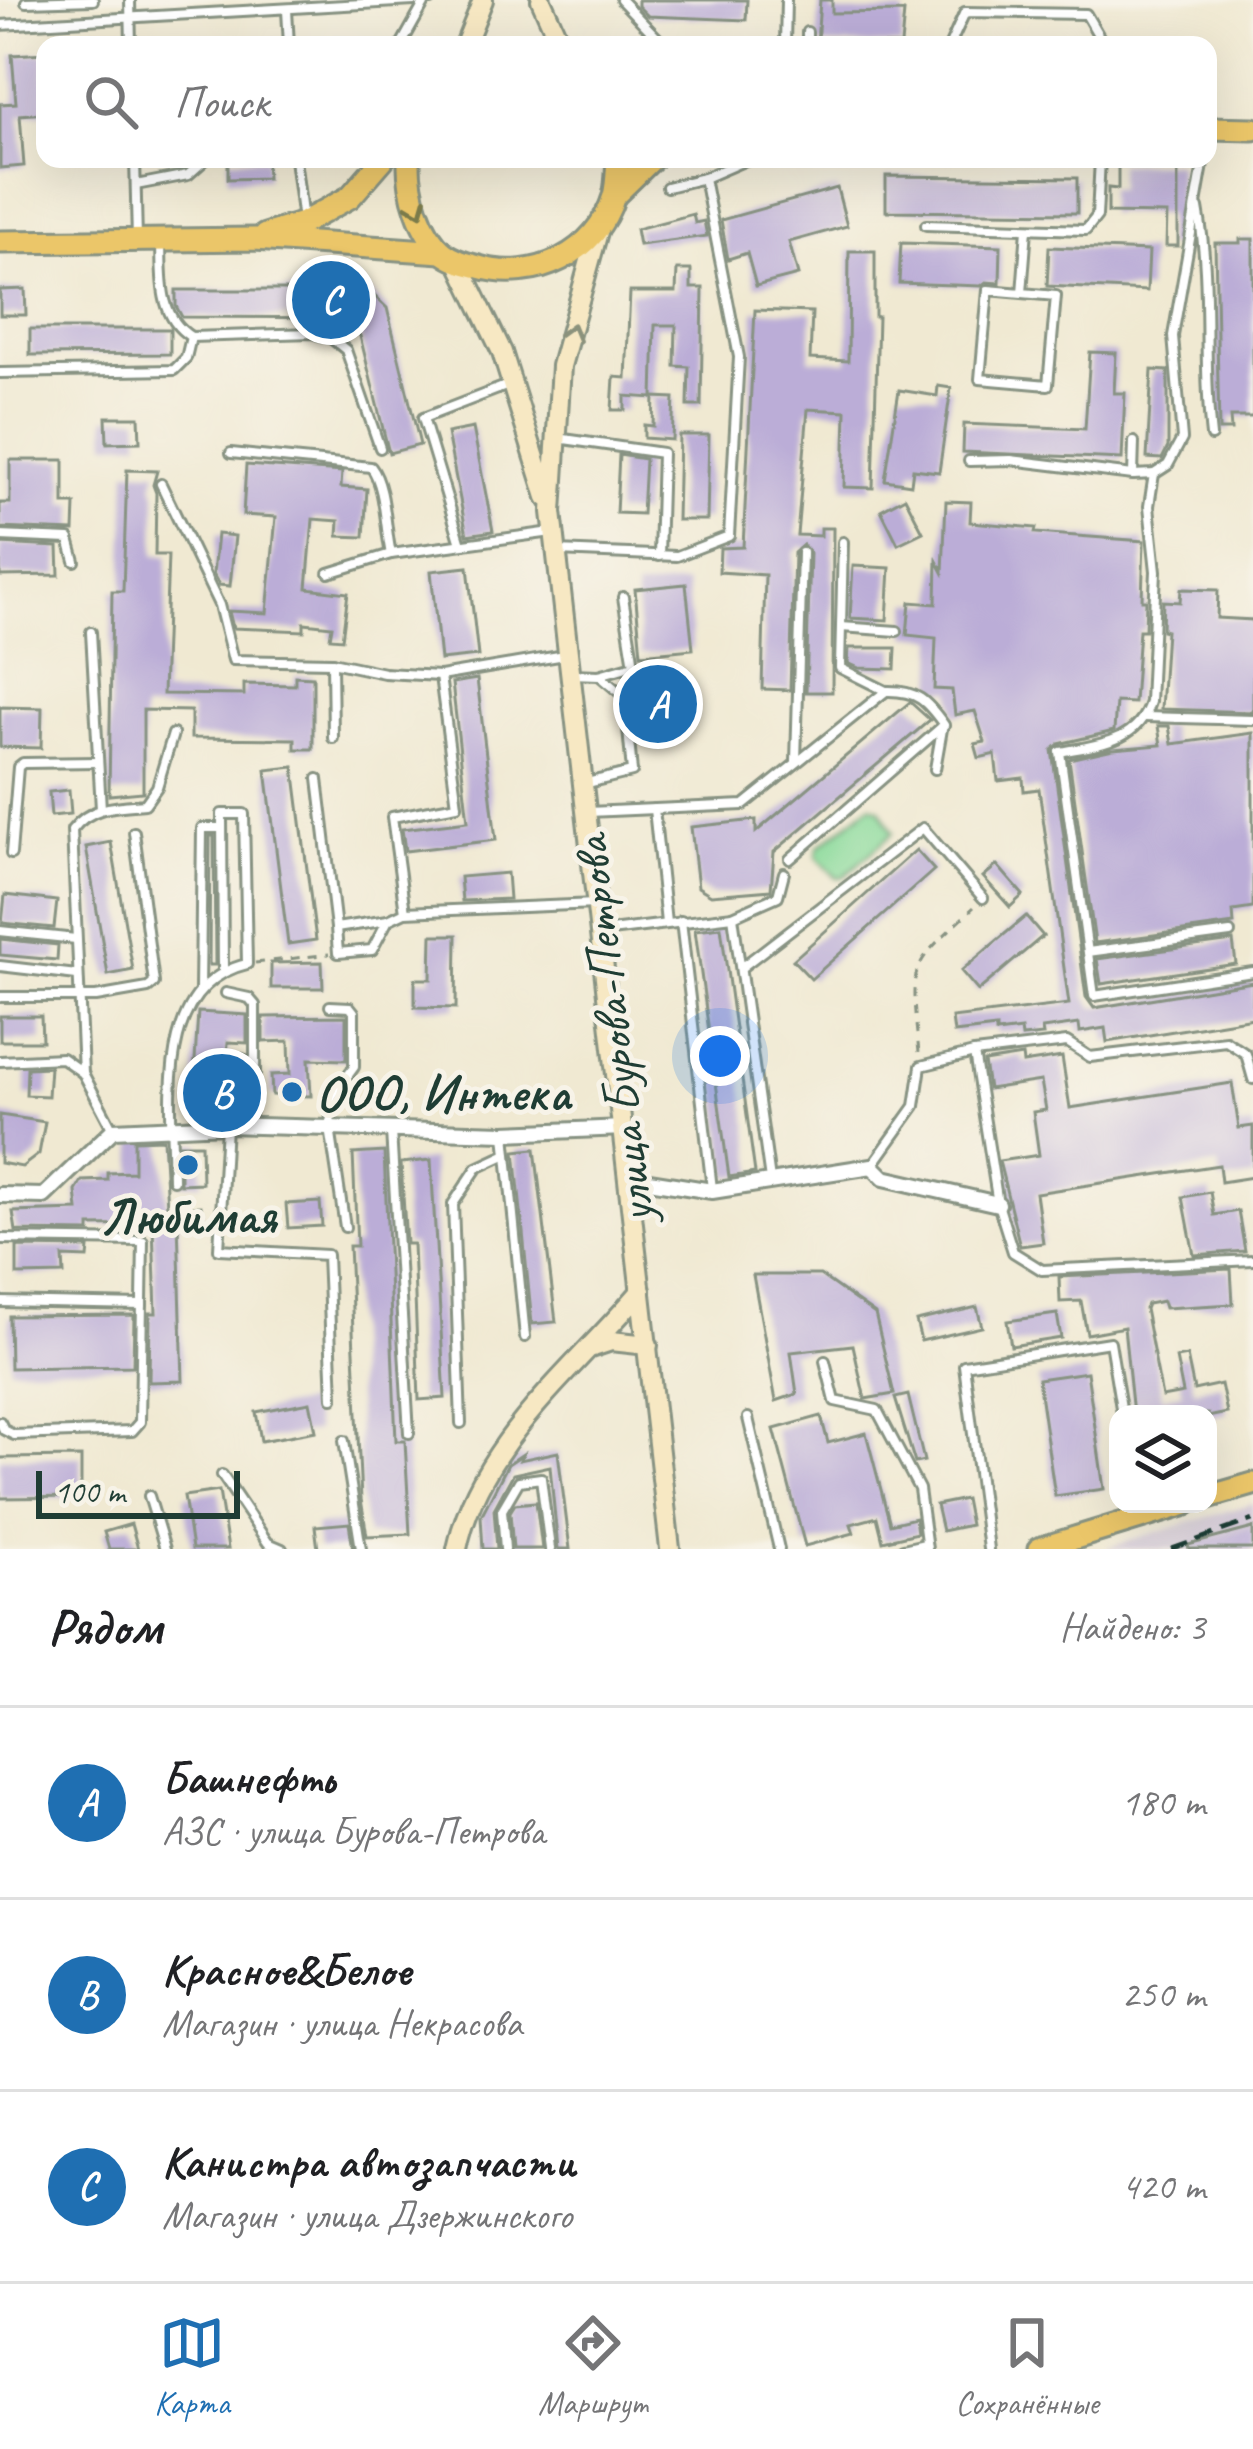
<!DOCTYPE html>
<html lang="ru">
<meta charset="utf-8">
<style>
body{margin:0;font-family:Caveat,sans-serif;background:#f6f6f6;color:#202124}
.controls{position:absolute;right:36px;bottom:36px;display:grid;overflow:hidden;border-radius:24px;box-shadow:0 12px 48px #0002}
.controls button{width:108px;height:108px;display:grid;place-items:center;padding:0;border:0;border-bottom:3px solid #e0e0e0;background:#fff;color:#202124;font:60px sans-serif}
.scale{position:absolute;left:36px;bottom:30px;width:204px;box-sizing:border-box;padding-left:12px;border:6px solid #1f3d34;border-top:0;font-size:33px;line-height:42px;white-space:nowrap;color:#1f3d34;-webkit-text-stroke:9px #f7f3e8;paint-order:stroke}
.you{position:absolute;left:720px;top:1056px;width:42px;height:42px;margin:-30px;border:9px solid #fff;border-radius:50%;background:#1a73e8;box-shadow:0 0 0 18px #1a73e833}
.badge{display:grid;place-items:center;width:78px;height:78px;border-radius:50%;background:#1f6fb2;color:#fff;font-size:39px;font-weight:700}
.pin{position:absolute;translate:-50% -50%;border:6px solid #fff;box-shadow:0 3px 12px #0006}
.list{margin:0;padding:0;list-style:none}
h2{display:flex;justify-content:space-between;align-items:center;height:156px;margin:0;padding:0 48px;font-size:51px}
h2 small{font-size:39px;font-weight:400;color:#757577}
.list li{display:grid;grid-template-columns:78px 1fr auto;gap:36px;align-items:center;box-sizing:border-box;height:192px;padding:0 48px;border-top:3px solid #e0e0e0}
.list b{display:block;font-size:45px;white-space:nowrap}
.list p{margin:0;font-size:39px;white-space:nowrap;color:#757577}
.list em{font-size:39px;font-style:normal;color:#757577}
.icon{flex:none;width:66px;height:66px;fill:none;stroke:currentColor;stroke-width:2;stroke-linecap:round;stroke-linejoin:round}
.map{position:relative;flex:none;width:1253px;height:1549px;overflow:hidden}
.search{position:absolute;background:#fff;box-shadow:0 12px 48px #0002;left:36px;right:36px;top:36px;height:132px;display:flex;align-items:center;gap:30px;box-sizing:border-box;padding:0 42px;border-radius:24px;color:#757577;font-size:45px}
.sheet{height:732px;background:#fff}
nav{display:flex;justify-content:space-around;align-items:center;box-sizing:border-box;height:168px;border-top:3px solid #e0e0e0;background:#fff;font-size:33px;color:#757577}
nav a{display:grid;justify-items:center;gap:6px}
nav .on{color:#1f6fb2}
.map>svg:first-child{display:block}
</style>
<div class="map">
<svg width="1253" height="1549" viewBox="0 0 1253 1549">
<rect width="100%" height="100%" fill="#f7f3e8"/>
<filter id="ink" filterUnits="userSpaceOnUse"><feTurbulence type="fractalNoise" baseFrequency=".00833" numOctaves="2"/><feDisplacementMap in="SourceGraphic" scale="24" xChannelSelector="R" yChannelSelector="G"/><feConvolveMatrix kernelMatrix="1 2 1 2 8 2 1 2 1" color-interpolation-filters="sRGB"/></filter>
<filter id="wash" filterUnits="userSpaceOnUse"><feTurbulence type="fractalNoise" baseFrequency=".004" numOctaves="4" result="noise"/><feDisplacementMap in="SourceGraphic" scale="48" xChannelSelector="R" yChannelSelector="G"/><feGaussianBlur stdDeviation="2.7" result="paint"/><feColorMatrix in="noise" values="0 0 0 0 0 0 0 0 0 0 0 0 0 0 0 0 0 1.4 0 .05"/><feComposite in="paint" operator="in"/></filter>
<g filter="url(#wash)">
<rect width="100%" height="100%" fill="#f0e9d2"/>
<!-- industrial -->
<polygon fill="#cbbfd4" points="1253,1503 1253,1549 1104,1549"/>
<!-- green -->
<polygon fill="#89da9a" stroke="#548c67" stroke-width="3" points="871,805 880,809 893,833 845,876 837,878 817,857 818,847"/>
<g id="blocks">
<!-- building -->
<g fill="#bbadd7">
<polygon points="638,0 747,0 746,20 648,16 638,6"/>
<polygon points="820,0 832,0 832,13 904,12 901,45 817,45"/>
<polygon points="45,53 45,113 20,115 24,166 0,168 0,104 16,103 12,55"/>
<polygon points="228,159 266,159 267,178 228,179"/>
<polygon points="1178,163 1178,246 1166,246 1167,214 1108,213 1108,188 1118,189 1118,164"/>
<polygon points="886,176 1077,178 1077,213 886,211"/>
<polygon points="837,188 847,226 789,242 798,275 756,286 747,253 728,259 721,220"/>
<polygon points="693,214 695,223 704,221 707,236 639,245 636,229"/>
<polygon points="1240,239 1253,239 1253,417 1230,417 1231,430 1219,430 1215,243 1240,243"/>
<polygon points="901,243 1001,246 1000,283 986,282 981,286 899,283"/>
<polygon points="1049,247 1149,251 1147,291 1047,286"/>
<polygon points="849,251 875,251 875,317 878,317 873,488 844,487 846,411 808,409 797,535 821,536 821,528 833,528 832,692 806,692 810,553 803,545 794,553 790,690 762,689 765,575 719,572 720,548 743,547 755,310 812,312 810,359 848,361"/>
<polygon points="677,270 691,270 691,288 703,288 701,406 688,406 689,367 675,366 676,325 655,325 653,398 625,396 625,410 612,410 614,377 626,378 630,292 676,292"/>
<polygon points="25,289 26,315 0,315 0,290"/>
<polygon points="176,290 368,290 387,308 420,445 389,453 360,336 353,324 340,318 182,317 176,306"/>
<polygon points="30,329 170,329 170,354 30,355"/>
<polygon points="1090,352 1116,353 1114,393 1125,393 1122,459 963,452 964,424 1085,429"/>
<polygon points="1152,370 1168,371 1168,447 1162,459 1147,458"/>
<polygon points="938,386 951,388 939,472 913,469 911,484 885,480 899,390 937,396"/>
<polygon points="654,397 674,398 672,440 644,438 644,425 653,426"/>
<polygon points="106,417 139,417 140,442 107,443"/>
<polygon points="473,428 493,531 467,535 447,433"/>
<polygon points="679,435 709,435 707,520 677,520"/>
<polygon points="619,455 645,459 642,514 616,513"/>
<polygon points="10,460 64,460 64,504 75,504 74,531 0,528 0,503 10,503"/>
<polygon points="246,465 342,472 341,487 367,489 364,537 338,536 339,521 313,519 307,588 348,593 342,639 330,638 332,626 304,623 304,631 233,628 229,611 267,613 276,517 243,515"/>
<polygon points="127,470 157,471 153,485 156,493 155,555 168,555 163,694 244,695 244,684 295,685 295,676 313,677 313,749 295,749 295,739 191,738 191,711 143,710 143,792 109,795 112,591 123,591"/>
<polygon points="905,497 923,532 898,544 881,510"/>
<polygon points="946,501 971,502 970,522 1036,528 1035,533 1144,541 1142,600 1146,600 1145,630 1139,630 1134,703 1116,702 1114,731 1059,744 1052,750 1086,997 1094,1008 1253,982 1253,1018 1107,1042 1105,1028 1080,1032 1079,1024 1042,1029 1043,1035 1022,1037 1021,1030 996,1033 996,1028 954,1033 952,1018 1069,1004 1039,789 1024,791 1023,778 998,781 995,754 979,758 975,744 985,742 975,711 955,715 952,690 934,689 936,638 907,635 910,602 936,604 937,561 943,572"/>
<polygon points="217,534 235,536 230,586 219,585 213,574"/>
<polygon points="0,544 58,547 59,575 0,576"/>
<polygon points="853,566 890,568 887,620 850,618"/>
<polygon points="468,567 478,656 440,660 431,571"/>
<polygon points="686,584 693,649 641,654 635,589"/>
<polygon points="1181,589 1218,590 1217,618 1253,620 1253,712 1161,709 1166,631 1162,630 1163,601 1180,602"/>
<polygon points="849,648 896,648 895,669 859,668 848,663"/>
<polygon points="663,673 666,701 676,699 679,729 650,732 644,676"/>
<polygon points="477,679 496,840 405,851 402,829 468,821 452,683"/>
<polygon points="910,702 930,720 774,852 771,890 711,895 698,887 691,827 756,820 756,832"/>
<polygon points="0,707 42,708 41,748 0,747"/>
<polygon points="1158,726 1169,726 1172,744 1253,733 1253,908 1233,911 1234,924 1095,943 1069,759 1113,749 1161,745"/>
<polygon points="294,767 316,940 288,944 266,770"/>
<polygon points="69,790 71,814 51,816 49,792"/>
<polygon points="210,836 214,836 215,965 209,965"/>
<polygon points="111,842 133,970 108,975 86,847"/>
<polygon points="916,850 934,870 811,979 793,960"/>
<polygon points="997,865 1023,895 1010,907 983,877"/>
<polygon points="507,873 509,899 462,901 460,877"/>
<polygon points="5,895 57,901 54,928 2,923"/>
<polygon points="1026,916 1043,936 978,991 961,971"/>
<polygon points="721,927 755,1173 729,1177 695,930"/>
<polygon points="432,935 457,935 456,1008 415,1007 415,979 431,979"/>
<polygon points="0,939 58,945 57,960 0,955"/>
<polygon points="1233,941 1236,964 1101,984 1097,959"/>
<polygon points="322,962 323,988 271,988 271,963"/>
<polygon points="198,1012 247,1015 247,1043 228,1042 227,1056 227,1067 243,1068 247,1074 244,1095 193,1092"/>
<polygon points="0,1016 41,1016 42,1041 0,1041"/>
<polygon points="346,1016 346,1060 309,1059 311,1096 272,1095 271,1075 290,1074 289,1041 263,1042 263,1017"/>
<polygon points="1022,1056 1023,1063 1062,1057 1070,1108 1232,1083 1239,1128 1253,1126 1253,1177 1221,1182 1219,1165 1036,1193 1043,1243 1020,1246 999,1161 1039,1155 1033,1112 1046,1110 1041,1081 988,1089 984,1062"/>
<polygon points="50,1067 48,1096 26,1095 27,1068"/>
<polygon points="0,1115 45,1122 39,1154 22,1167 0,1163"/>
<polygon points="163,1139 167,1207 201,1206 202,1222 178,1222 183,1381 149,1382 150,1313 156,1313 153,1225 90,1226 90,1232 16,1231 13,1212 78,1210 76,1191 82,1181 108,1180 108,1173 134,1172 134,1140"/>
<polygon points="180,1144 201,1144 202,1183 180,1184"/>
<polygon points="535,1149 556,1322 532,1324 515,1151"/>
<polygon points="384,1152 396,1441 405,1441 410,1534 367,1536 361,1499 349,1246 357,1246 353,1154"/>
<polygon points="431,1160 445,1398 419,1400 413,1244 406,1244 401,1163"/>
<polygon points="1210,1192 1214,1215 1238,1211 1245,1251 1194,1255 1183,1197"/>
<polygon points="320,1202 322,1226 288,1228 286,1204"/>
<polygon points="17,1247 89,1248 88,1258 63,1257 64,1274 17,1275"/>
<polygon points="1231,1269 1233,1304 1165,1308 1163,1301 1147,1304 1145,1309 1162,1397 1183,1393 1176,1358 1187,1356 1194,1390 1221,1384 1227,1413 1208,1417 1208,1414 1133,1414 1124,1327 1087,1334 1081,1301 1060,1302 1059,1277"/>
<polygon points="753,1275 820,1275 875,1314 894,1394 865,1399 853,1345 791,1352 797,1394 776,1401"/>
<polygon points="977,1307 982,1327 921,1341 916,1321"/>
<polygon points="1057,1314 1061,1338 1011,1346 1007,1321"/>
<polygon points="134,1315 133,1366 10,1368 9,1316"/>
<polygon points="1087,1372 1104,1489 1055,1496 1038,1379"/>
<polygon points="908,1395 924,1461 915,1463 895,1398"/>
<polygon points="310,1402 316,1431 261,1441 256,1412"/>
<polygon points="821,1416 828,1443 866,1433 890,1524 915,1518 917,1533 883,1541 877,1517 851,1524 854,1533 805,1546 774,1429"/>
<polygon points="558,1452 570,1549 558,1549 550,1466 513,1474 494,1509 497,1549 483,1549 481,1516 508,1464 523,1454 520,1460"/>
<polygon points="81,1457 81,1497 0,1498 0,1458"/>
<polygon points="219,1491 228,1549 192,1549 184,1496"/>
<polygon points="965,1499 970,1525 942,1531 936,1505"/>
<polygon points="536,1502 542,1549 513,1549 510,1512 515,1504"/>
<polygon points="349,1523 353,1549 318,1549 315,1526"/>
<polygon points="131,1524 138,1549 109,1549 104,1532"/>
<polygon points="1253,1528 1253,1549 1189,1549 1188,1545"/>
</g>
</g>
</g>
<g filter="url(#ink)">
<use href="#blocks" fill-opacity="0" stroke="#889383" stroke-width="3"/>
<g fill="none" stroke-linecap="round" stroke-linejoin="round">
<defs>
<g id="lane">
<polyline points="130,0 131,45"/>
<polyline points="621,0 664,45"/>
<polyline points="26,2 93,0"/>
<polyline points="287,10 289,45"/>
<polyline points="0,25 431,0"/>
<polyline points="401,45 424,4"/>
<polyline points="785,45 786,0"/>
<polyline points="807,45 807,32"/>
<polyline points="950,45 965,12 1086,14 1104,45"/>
<polyline points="135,159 137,240"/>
<polyline points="295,159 303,221"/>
<polyline points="136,185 188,175 206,159"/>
<polyline points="667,187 704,178 748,159"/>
<path d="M1198 208C1212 283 1202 360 1211 436"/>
<polyline points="926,225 1086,230 1097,216 1100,159"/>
<path d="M161 242C162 277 158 317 191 337"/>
<polyline points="1022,293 1056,296 1048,385 980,379 988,290 1022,293 1027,229"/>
<polyline points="0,373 174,370 186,358 191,337 312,333 331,338 346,350 380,448"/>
<polyline points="557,438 662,453 659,556"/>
<path d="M231 453 371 467C386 486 385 529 391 554L552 532"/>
<polyline points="969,461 1011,460 1133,475 1134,442"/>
<path d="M1154 474 1149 506 1156 571 1150 702C1138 743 1096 745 1060 752L1094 996 1253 972"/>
<polyline points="1133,475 1154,474 1168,465 1182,439 1173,336 1204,159"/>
<polyline points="161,484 219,605 233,660 332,662 384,673 440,676 565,655"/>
<polyline points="0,536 69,539 75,561"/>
<polyline points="843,542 840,668 886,691"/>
<polyline points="461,544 423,418 511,384"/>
<polyline points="557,551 677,556 729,536 739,357 704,178"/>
<polyline points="329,573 391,554"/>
<polyline points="841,627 897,631"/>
<polyline points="91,632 101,809"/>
<polyline points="332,662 333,738"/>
<polyline points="571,674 599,675 634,665 623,597"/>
<polyline points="1145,717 1253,720"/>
<polyline points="796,761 802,553"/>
<polyline points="935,769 942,729"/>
<polyline points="318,779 336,928 388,920 405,912 596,904"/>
<polyline points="583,784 632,772 625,697 599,675"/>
<polyline points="654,809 666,923"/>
<path d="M588 812 744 805 886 691C917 690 927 701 944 725L790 859"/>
<polyline points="11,854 18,767 23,763 98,762"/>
<polyline points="405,912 392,817 457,805 440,676"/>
<polyline points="733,916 778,896 784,873"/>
<polyline points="681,921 712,1189"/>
<polyline points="336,928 338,953 372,950 388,920"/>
<polyline points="0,931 76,939"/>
<polyline points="602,932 733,916 770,1180"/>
<polyline points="1088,952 1230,933"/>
<polyline points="0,966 77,975"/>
<polyline points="742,967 923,828 983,898"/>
<polyline points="200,989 202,828 222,828"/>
<polyline points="226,993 249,998 255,1005 255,1072"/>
<polyline points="0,997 96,997 148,988 154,983 134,832"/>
<polyline points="330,1006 350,1007 354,1012 354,1067 332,1097 330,1128 345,1227"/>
<polyline points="235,1057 249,1061 255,1072 249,1123"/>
<polyline points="0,1061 62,1058 83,1073"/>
<polyline points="1253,1079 1246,1054 1226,1041 1090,1057 1067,1042 974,1053 998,1204 1013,1252 1042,1270 1253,1260"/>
<polyline points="226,1126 219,1249 327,1255 333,1398"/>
<path d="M113 1130 83 1073 72 830C90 806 116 806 145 804L157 787 173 734"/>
<polyline points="391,1131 409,1433"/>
<polyline points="505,1134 525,1337"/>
<polyline points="872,1166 915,1106 921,1066 974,1053"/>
<path d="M173 1180C172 1107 154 986 247 964L244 814H222L223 972"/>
<polyline points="0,1239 143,1241 140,1422 132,1431 14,1435 4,1430 0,1422"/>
<polyline points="0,1302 142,1305"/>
<polyline points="825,1361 835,1401 877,1410 919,1489 927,1549"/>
<polyline points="748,1418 779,1549"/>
<polyline points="461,1423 453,1204 477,1168 507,1154"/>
<polyline points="344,1441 361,1549"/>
<polyline points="222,1475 268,1543 282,1549"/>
<polyline points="149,1496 165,1549"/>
<polyline points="505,1549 502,1510 519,1481 541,1478 550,1549"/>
<polyline points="903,1549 925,1544"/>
<polyline points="988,1549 964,1365 1110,1342 1122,1414"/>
</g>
<g id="street">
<polyline points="630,1178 712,1191 872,1166 884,1178 998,1204"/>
<polyline points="0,1195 44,1196 113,1130 226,1125 505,1133 624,1128"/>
</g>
<g id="secondary">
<polyline points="541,0 561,45"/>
<polyline points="465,45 483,0"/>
<polyline points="599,228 561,366 552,512 670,1549"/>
<polyline points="458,261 502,352 547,497"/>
<polyline points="593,1347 611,1341 648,1345"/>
<path d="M457 1549C478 1444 574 1370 641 1291"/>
</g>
<g id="primary">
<polyline points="1208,128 1253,129"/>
<path d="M409 159C408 190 419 232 444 253 454 261 467 264 479 267 535 283 597 253 614 196 617 185 617 171 618 159"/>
<polyline points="615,195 652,159"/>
<polyline points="265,235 303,223 350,197 383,159"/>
<polyline points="0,242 255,239 442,252"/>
<polyline points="1208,1497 1253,1484"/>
<polyline points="1039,1549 1186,1504"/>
</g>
</defs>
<!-- lane casing -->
<use href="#lane" stroke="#889383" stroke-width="14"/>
<!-- street casing -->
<use href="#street" stroke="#889383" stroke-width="20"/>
<!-- secondary casing -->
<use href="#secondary" stroke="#889383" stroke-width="24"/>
<!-- primary casing -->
<use href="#primary" stroke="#889383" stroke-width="27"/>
<!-- path -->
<g stroke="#889383" stroke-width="3" stroke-dasharray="9 9" stroke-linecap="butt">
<polyline points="255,963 329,954"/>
<path d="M919 1052C909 962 908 969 974 907"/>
</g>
<!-- lane -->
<use href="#lane" stroke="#fff" stroke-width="8"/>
<!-- street -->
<use href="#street" stroke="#fff" stroke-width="14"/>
<!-- secondary -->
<use href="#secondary" stroke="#f7e8c3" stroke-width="18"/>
<!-- primary -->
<use href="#primary" stroke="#ebc669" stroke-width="21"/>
<!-- rail -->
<polyline stroke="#1f3d34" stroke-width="4.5" stroke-dasharray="18 9" stroke-linecap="butt" points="1171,1549 1253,1520"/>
</g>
<!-- one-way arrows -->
<defs><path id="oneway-chevron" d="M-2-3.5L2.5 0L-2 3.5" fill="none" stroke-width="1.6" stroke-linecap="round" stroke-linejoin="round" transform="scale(3)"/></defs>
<use stroke="#7b7b4c" href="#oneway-chevron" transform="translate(418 208) rotate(68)"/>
<use stroke="#8b927c" href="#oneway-chevron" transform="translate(571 332) rotate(-74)"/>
</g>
<!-- markers -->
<g fill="#1f6fb2" stroke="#f7f3e8" stroke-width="4.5">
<circle cx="292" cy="1092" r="12"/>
<circle cx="188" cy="1165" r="12"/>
</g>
<g text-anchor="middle" stroke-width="10" stroke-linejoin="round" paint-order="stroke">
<!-- street labels -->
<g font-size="51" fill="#1f3d34" stroke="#f7f3e8">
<text transform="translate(612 1030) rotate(-97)" y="18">улица Бурова-Петрова</text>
</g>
<!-- poi labels -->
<g font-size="51" font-weight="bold" fill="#1f3d34" stroke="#f7f3e8" text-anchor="start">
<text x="316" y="1110">ООО, Интека</text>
<text x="188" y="1233" text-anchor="middle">Любимая</text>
</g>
</g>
</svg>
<div class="controls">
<button><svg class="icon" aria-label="layers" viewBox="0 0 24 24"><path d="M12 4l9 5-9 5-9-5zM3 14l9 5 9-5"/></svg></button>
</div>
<div class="scale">100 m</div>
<div class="you"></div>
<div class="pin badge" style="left:658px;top:704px">A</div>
<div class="pin badge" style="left:222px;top:1093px">B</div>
<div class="pin badge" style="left:331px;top:300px">C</div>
<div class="search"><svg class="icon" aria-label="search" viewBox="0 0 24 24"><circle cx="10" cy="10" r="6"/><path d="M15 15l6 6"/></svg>Поиск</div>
</div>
<section class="sheet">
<h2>Рядом<small>Найдено: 3</small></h2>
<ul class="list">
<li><span class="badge">A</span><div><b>Башнефть</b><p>АЗС · улица Бурова-Петрова</p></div><em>180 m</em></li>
<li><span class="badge">B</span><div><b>Красное&amp;Белое</b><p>Магазин · улица Некрасова</p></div><em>250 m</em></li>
<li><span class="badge">C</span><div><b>Канистра автозапчасти</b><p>Магазин · улица Дзержинского</p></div><em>420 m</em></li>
</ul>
</section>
<nav>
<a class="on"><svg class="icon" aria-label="map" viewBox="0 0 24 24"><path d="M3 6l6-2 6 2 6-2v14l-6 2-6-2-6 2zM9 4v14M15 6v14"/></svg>Карта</a>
<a><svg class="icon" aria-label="directions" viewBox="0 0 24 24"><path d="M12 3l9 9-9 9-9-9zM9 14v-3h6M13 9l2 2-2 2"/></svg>Маршрут</a>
<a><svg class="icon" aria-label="saved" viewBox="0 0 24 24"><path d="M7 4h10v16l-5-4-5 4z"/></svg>Сохранённые</a>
</nav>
